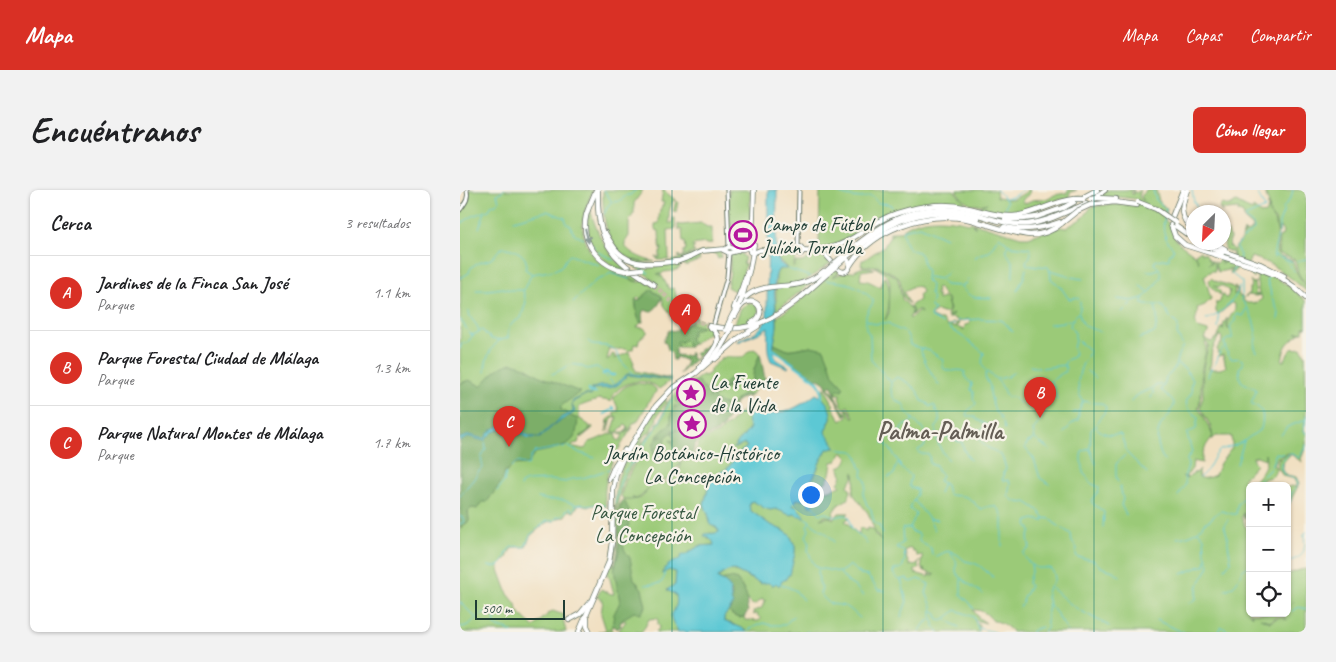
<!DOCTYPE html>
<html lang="es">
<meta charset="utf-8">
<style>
body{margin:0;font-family:Caveat,sans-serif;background:#f2f2f2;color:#202124}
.controls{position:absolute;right:15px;bottom:15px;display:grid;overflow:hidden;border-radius:8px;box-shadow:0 1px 4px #0004}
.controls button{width:45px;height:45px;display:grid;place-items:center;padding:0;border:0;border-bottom:1px solid #e0e0e0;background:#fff;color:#202124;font:25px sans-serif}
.compass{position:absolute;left:726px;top:15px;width:45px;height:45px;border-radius:50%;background:#fff;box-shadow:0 1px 4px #0004;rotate:204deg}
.scale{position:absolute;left:15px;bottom:12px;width:90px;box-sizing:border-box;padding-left:5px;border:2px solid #1f3d34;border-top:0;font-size:14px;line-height:18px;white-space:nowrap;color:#1f3d34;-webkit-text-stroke:4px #f7f3e8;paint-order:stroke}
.you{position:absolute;left:350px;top:304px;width:18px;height:18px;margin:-12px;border:4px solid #fff;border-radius:50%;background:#1a73e8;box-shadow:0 0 0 8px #1a73e833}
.badge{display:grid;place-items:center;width:32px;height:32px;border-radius:50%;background:#d93025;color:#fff;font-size:16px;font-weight:700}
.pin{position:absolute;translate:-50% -41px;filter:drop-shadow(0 1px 2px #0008)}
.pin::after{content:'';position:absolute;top:26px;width:18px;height:15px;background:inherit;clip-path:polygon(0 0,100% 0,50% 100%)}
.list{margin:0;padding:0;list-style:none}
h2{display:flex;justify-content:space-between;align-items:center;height:65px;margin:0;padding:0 20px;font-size:21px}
h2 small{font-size:16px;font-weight:400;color:#757577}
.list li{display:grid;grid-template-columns:32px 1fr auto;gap:15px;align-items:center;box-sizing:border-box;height:75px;padding:0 20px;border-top:1px solid #e0e0e0}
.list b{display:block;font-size:19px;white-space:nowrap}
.list p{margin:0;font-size:16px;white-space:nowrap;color:#757577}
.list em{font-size:16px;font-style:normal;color:#757577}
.icon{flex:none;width:28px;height:28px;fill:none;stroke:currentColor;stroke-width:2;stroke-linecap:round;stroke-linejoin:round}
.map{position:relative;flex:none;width:846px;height:442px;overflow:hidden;border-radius:8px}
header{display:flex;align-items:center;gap:30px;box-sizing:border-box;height:70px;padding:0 25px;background:#d93025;color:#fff}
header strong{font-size:24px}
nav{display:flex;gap:28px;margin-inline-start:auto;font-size:18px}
.intro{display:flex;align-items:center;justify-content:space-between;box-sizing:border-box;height:120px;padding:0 30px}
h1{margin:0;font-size:35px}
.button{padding:12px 22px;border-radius:8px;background:#d93025;color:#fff;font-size:18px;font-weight:700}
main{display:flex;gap:30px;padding:0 30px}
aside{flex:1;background:#fff;border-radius:8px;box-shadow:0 1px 4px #0004}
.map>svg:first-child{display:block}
</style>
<header>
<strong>Mapa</strong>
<nav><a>Mapa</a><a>Capas</a><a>Compartir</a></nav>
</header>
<div class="intro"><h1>Encuéntranos</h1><a class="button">Cómo llegar</a></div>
<main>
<aside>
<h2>Cerca<small>3 resultados</small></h2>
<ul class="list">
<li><span class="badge">A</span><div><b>Jardines de la Finca San José</b><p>Parque</p></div><em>1.1 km</em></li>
<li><span class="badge">B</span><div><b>Parque Forestal Ciudad de Málaga</b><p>Parque</p></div><em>1.3 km</em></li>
<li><span class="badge">C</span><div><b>Parque Natural Montes de Málaga</b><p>Parque</p></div><em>1.7 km</em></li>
</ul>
</aside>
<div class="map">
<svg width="846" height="442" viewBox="0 0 846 442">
<rect width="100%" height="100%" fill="#f7f3e8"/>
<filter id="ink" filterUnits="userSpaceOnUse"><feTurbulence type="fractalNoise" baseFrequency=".02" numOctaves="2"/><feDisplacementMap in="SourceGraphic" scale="10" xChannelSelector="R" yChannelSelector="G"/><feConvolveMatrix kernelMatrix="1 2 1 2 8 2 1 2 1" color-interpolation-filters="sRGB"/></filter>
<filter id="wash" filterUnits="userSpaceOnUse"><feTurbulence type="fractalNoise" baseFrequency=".0096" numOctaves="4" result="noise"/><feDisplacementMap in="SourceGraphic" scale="20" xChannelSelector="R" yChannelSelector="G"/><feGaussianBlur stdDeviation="1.12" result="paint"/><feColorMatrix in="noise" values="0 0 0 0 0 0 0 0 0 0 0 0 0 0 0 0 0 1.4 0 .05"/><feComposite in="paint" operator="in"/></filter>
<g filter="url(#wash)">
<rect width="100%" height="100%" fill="#f1e0c2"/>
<!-- green -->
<g fill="#9bca78" stroke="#5d8456" fill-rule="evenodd">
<path d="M8 0H133C124 22 117 36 129 59 133 66 138 72 145 75 152 78 161 79 168 81 173 83 177 86 181 89L176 91 151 82V83L177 92H181L183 90 193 96 196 92 163 68 190 75 184 77V80L245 61H262L260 63 262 65 261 68 258 69 256 64H254L253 63 248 64 247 66 244 64 239 67 240 70 225 76 224 74 219 75 220 78 214 81 204 82 202 84H197L201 85 200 87 202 86 209 99 213 98 216 103 215 104 222 115 237 128 232 129 224 133 215 131 204 115 202 106 194 102 192 99 180 109 179 107 175 110C177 118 176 126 181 133L177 137 184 138 187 141V143L179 149 178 155 174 154 173 159 168 161 166 159C160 159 154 160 148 158L149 161 147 170 151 167 152 164 155 165 154 169 169 162 174 173 173 175 176 181 205 188 210 187V191L199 199C197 197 195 195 192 194 177 187 154 195 151 212L150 211 138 209 135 212 134 211C129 213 124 214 119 217V228L130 236 129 240 121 246 128 242 132 236 133 238 121 248 122 246 120 247 118 253 113 254 111 256 123 259 126 258 129 252C139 250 147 243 157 243L156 249 160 251 163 245 159 244V243H166L173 237C157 260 140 287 146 317L136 314 127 317 122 314 118 315 114 322 109 320 104 327 98 328 94 331 87 332 70 346 66 357H55L50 360 47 368 38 377 48 404 56 414 57 420 65 429 74 437 90 422 93 421 104 425 103 429 106 442H0V338L9 331 0 195 6 191 0 194 1 65H0C0 57 0 27 0 21 4 13 12 10 8 0Z"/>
<path d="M143 0H183L174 13V23L169 31V46L165 52V56C172 65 183 69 195 72 190 72 184 72 179 71 146 64 142 28 143 0Z"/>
<path d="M203 0 218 12 216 22 213 21 216 11 213 10 209 22V33H212L213 28H215V39L208 40 209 70H198L196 67 200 68V62H201L202 58H201L200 60 199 41 195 40V34L199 33C199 27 199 19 203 15L204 12H201Z"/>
<polygon points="269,0 290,0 290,31 289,32 271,33 269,31"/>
<path d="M360 0H494C498 6 504 10 507 16 477 12 464 13 436 24 429 26 421 29 414 32 395 42 383 57 359 58Z"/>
<path d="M496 0H537L536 1 537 7C542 7 545 9 549 9 555 9 564 4 568 0H570L569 4 563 9V12L566 13 572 10 590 8 594 5 606 3 605 5 608 0H617L609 3 610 4 609 6 610 8 621 6C614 10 606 8 598 10 588 13 579 18 569 22 552 28 536 23 519 19V17L527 13C514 18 503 12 496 0Z"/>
<path d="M648 0H674L671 2 673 5 674 1 676 3 680 0 679 7 684 11 681 6 686 0H696L699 11 707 19 705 30C713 36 711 44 717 51 724 59 735 62 739 72L735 64 740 61 741 63H745L750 71H753L748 74 755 72V81H751L744 86 748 98 751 109 745 115 737 118C739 124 734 129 736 136L738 138 748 141V143L744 148 745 150V149L751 152C759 148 759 144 762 136L763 140 764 133 767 128V138L769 140C765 132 771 126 775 119V114L772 113 759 124 756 122V114L755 113H758L760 112 762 104 765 108H767L770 101 763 96H760L758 97 754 95 758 99 761 103 760 105 751 97 749 90 751 88C759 95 767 92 775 99L774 105 777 102V99L774 97 777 98 779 106 783 107V110L787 113H796L802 109 801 105 796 106 788 105 785 107 789 104V100L792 94 790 91 794 93 796 92 794 93 796 105 799 104 797 94V80H794V88L790 85 792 82 790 80H792L793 78 817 88 835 101 846 111V137L845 136V138L843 137V142L836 143H841C827 153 825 154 822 171H824L829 162 833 158V159L841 158 845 164 846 227 844 240 846 243V256L841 269 842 272 829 263H827L817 268 816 271 814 272V277H817L813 286 804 289 795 296H790C790 303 785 307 784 314L789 321 788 331 790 334 787 333 785 325 784 323 782 324 784 325V329V326L783 325 781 328 784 332V334L787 339 790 337 789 423 792 426 790 423H821L810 431 800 428 810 432 820 426 827 430 822 424 827 423V419L834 411 827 418V384C834 383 839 379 846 379V442H552L551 440C545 435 540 431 533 431 528 424 521 419 513 420L519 428 526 433 515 430V432L519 435V442H450L449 440 450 442H327L330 441 324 442H288L285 439H280L273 434 264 431V427L268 421C273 426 277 429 284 427L285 430 298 431 301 429 297 425 298 423 294 425 293 422 296 420 301 419 304 413 303 412 306 411 302 409 294 415C286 413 284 402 281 395L265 389 260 390 258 389C267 376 274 380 286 386 291 389 297 391 301 394L303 392H321L330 383 335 363V356L330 345 326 342 309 334 291 321 289 316 290 312 293 311 304 318 310 320 316 319 331 325 341 323 338 319 332 317 337 309 348 311 352 314 354 309 343 299C345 292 350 292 354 286 356 283 358 278 359 274 361 269 365 264 367 259L375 258 365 242C366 237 372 231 371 226 371 216 362 211 360 201L365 204 363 202 364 197 372 211H371L374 215 372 216 381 231 388 226 386 218 388 219 392 227H394L388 216 384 218 381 214 379 207 380 206V204H377L375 200 384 197 372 185 370 174 351 156 327 160 314 154 317 135V127L336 114 376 78 380 82 372 87C379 85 386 81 393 82 400 77 407 76 415 79L401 81 400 90 408 91 420 97 425 86C432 96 430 120 425 130L429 123 430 93 428 87 423 82 415 77 420 78 437 87 439 93 442 109 452 120 451 126 449 127 450 129 458 121 461 123 460 120H457L452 125 453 121 450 116 459 110 458 105 462 102 460 97 453 96 444 102 449 114 443 107 440 90 436 85 418 76H403L401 75 402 70H404L424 56 431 45 434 44H432L429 45 431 42H440C457 25 487 28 509 33L511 32 513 33 514 37H516L515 36 514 33 561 47H568L600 37 606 38 624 27 631 17C647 14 661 14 677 16L678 11 676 9 658 7 638 8ZM478 97 485 107 489 110 488 114 490 119 487 127 493 124 488 128H494L499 132 508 129 510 131 509 134 505 135 504 140 497 137 499 133H496V137H491L494 132 488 137 482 130H478L470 126 477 121 482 123H487L489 119 487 109 483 108 478 110V106H476L475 104 476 102 477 103 476 98ZM760 145 762 148 761 155H759L757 159 759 166 763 165 766 177 760 179H749V176L750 177C751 174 751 172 751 169 751 161 756 151 760 145ZM745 151 748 154 749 157 748 155C747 163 744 170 743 178 742 188 743 197 743 206 743 210 740 214 740 218 745 226 755 240 752 250L756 246H771L772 254V258L760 273 755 285C750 287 744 290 739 287L738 283 740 279 735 284V282L726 289 722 286 727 288 726 286 732 279 733 271 742 273C741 262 746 255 753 246L743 225 738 218C743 205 740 192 742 178 743 169 748 161 745 151ZM382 263H384L388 267C386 272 385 275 379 277 382 283 383 288 378 293L381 296 359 304 363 302 365 299 356 297C370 293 370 285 372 272L377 271ZM805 264C809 276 799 285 791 295L786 293 783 289 796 275 793 271V267L797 266 805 269ZM394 282 395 291 393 302 394 305 408 323 416 344 421 351 415 345 413 339 408 338 406 341 400 337 399 344 392 339 388 333 385 331 389 328 387 325 389 323H379L374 329 369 327 360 329 366 326 373 327 374 325 373 322 378 315 388 309 391 301 388 295 393 288ZM451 358 453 361H455L457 366 462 365 463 370 461 371 462 375 461 378 465 380H462L475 385 473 386 468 384 470 385 469 387 455 383V380L459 379 458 375 460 371 454 376 452 375 450 376 446 367 445 360Z"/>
<path d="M805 0H846V96L838 83 835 70 818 63 819 48 820 46H822L823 42 820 37 819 43 818 42 815 30 811 26C821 41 816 48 817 63 820 67 828 69 833 71L836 81 846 98V101C832 88 810 71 791 67L787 76 788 79 778 77 777 79 771 84 769 80H772V78L768 79V80L758 82 755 75 759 70 761 71V74L772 69 774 67 773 62C773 71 770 69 762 73L761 69H759L761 65 771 68 773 63 764 59 766 42H768L770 48 769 57 771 56 773 61 782 48 784 41 785 42 783 46 786 42 787 43 793 39V37L784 29V26L782 23 778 22 779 19 765 20 762 18 761 20 763 22H762L759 18 762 14 770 16 776 12 793 21V18L801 24 806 23 808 19V14L809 23 810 25 809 14 805 3Z"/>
<path d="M130 19C136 41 147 66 167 79 162 78 156 78 152 75 130 62 121 43 130 19Z"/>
<polygon points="241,33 247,37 252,37 252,53 247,55 246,53 232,55 232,57 235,57 232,60 235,62 219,68 219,65 220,68 224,66 224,60 226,60 225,52 223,52 222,40 218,39 218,34 221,35"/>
<polygon points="269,35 289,35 288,58 278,58 276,54 277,47 274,46 277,45 277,44 273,44 273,40 277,40 277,37 274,37 273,41 270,41"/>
<polygon points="275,61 280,62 285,68 283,74 286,75 276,102 267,97 270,83 270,65"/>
<path d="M316 62H334L337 65 333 77H334L336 72C344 73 349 70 351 62L364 64 371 73 338 96 353 91 316 121V84L319 79 327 78 318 69Z"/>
<polygon points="288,113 294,114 298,117 299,127 290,132 274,135 281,118"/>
<path d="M237 130 254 132 253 133H250L249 137 252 140 251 142 248 143 229 157H207V155L203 151 217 142 218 138C226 138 229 130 237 130Z"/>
<path d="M294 159 300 163C296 177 289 184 296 199L290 206 289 205 279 209 274 213 263 237 236 249C232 259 230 267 220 270L219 277 218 276 215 281V283L210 289V287L207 290 193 291C186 298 185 308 174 309L173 307V309H163L161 305 165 292 181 261 183 252 195 238H197L196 236 198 232 201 231C202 229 202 226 203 224 206 208 220 199 232 191H234L242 185 245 186 250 183V179L261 169 265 167H283L289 161Z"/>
<path d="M177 193 191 195 196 199V202L192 206 177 232H175L167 242H164L167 240 168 237 165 235 159 240V242H152L157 227 156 226 155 228 154 227 151 231 149 242 150 232 149 231 146 242 148 230 155 225 153 223 157 221H159L155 211 153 210C159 200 166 194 177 193Z"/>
<path d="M205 208 206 212 196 228 197 229 190 242 184 246 182 249 180 260 163 291 156 319V337H155C155 314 153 292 165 271 168 265 170 259 175 254V253L197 218Z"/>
<path d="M288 214 294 223 290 225V238L283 247 279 250 275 258 285 254 287 257 279 263 267 279 260 282 250 291 244 314 249 327 250 334 256 337 259 340V342L254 344 250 343 246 346 253 351 254 355 239 356 210 375 209 380 216 382 215 395 207 400 216 405 217 411 213 431 217 438 218 442H196L200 437 198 434V428L189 429 185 437 181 442H158L166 431 165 430 152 437 153 442H150V438L148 439V442H138L146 440 141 424 143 410 137 407 141 399 151 404H154L150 389 147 384 153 364 155 340 156 339V358L153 374 154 376C157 368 158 360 158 352 159 339 153 320 162 310 190 310 178 307 194 292L205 293 210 291 220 280V274L222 271 232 268 240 251 258 243 265 237 269 235 278 224 282 222Z"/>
<path d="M826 264 830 265C826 269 818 276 824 283 826 286 833 286 836 287L839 293C838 297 836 300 834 304 831 309 831 312 827 318V298L831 296 836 297V294L834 289C828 286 822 289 820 280L817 279 818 270Z"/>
</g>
<!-- forest -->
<g fill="#7cae68" stroke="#4e764e">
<path d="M192 99 194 102 202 106C201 113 196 119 190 122L185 120 183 121 182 125 183 132 181 133C176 127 177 118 175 110L176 109 178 111Z"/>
<polygon points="229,133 242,137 232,141 232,146 229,148 233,153 229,157 226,156 228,154 224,150 221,153 219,151 217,152 218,156 215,159 216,165 228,166 230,165 229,163 231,163 231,167 233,169 237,167 234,164 248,154 248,157 220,184 226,174 225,170 216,167 215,170 213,170 212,164 208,160 207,155 203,151 209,140 217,141 218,138 222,138"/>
<path d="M314 154 327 160 351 156 364 159 370 174 373 185 384 197 382 200H376V205L372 196H370L368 197C376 204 375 208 380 216 382 219 384 220 386 223V225H384L376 210 368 200 365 193 357 188 356 189 317 161 313 158Z"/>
<path d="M300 163 305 189 296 199C289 184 296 177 300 163Z"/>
<path d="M53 173 65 177 82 187 120 202 101 216V220L108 223V225L118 229C117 235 117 244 113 249 108 257 85 261 75 263L68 274 53 275 47 281H45L42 291 27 312H22L17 319 12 318 8 321 9 331 0 338V194L9 190 21 196C30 186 39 175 53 173Z"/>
<path d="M271 187H272L271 190 274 187 276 191 268 195 251 205 249 206 250 208 268 196 276 193 274 195 276 196 269 197 254 207 255 211 265 214V216L273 215 277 209 284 203 290 206 288 208V206C273 208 271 225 264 235 257 245 245 244 237 252 231 258 235 269 224 269L226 266 225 264C216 262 215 257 210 250L214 251V245L212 244 213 242 218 240 226 241 224 233 228 238H229L225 232 221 231 222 229 220 228V231H217V239L214 241 212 239 213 241 205 248 206 249 204 254 206 255 207 260 205 261 203 255 202 256 203 261H201L199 258 196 257 195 259V264L194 266 193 258 194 254H193L197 248 202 247 201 245 197 247 198 245 211 233V224L215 215 216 217 219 214 222 215 218 212 216 213C217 211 216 206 218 204 219 203 226 200 228 199L229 203 232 206 233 203 232 194 238 191 248 203H250L263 195Z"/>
<polygon points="165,312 170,323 166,325 169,335 163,344 162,352 165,361 170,368 174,389 182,399 186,416 181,424 174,422 164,428 160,433 161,436 157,439 155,436 152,437 154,424 160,412 154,380 159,362 160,329 158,328 161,314"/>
<path d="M271 388 277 390C281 395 286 403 287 409 287 413 286 416 288 421L284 427 279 428 272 425 268 421 271 419 272 403 269 396 260 390Z"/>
</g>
<!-- water -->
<g fill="#5cc8d4" stroke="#3e8284">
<path d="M308 0H317L316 65 319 72 327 79H319C310 89 317 120 317 134 317 146 310 158 316 169L329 177 328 178 311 171C306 161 308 147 308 137L299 143 278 152 279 149C293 145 302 141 307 126Z"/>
<path d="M168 184C182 183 196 189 210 189V190L168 185C164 188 163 191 159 194 151 200 141 198 132 199L133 203 131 206 125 205 113 212 112 215 115 221 114 223 95 234 80 248H67L54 239 48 237 33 242 24 251 10 247 0 251V248L10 245 24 249C27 246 28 242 32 240 54 224 58 248 79 247L102 227 113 222 112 211 125 205H132L131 198C134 198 136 197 139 196 146 195 152 198 159 192 162 189 163 186 168 184Z"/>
<path d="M356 204C365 208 371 217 371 227 371 231 366 237 365 242 370 247 372 252 376 258H372L371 259H367C365 264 361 269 359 274 356 282 354 290 345 294L346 296 343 299 354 309 352 314 353 316H349L348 311 337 309 335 313 332 315V316H336L341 323 344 324 345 328H343L341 326H337L335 324 330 325 316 319 310 320 304 318 293 311 290 312 289 316 291 321 309 334 326 342 330 345 335 356V363L330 385H328L326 389 321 392 319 396 316 393 314 395H311L309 393H303L302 394 274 380 267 381 258 387V389C277 398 267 400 273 415L264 427V431C270 434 284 438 288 442H218C217 437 211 432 211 426 212 422 214 422 215 418 217 415 217 410 216 405L207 400 208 399 215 395 216 382 209 380 202 384C205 376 211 372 219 370L222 365H225L239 356 254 355C253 350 249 346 244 346L245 344C250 343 254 344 259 342V341L256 337 250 335 249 327 244 314 250 291 260 282 267 279 279 263 287 257 285 254 275 258H272L275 257 277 252 283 247 290 238 287 231C288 229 290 225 292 224 297 221 306 224 312 224 329 223 343 214 356 204Z"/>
</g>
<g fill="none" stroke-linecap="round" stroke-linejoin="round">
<!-- stream -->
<g stroke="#5cc8d4" stroke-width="1">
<polyline points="144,0 152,12"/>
<path d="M372 0C379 5 394 8 402 8 405 8 408 6 410 6 415 7 415 12 419 13 423 14 427 13 431 15L432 17"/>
<polyline points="537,0 547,11 545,18"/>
<polyline points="693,0 696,10 705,18 706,23"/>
<polyline points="732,0 734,12 739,20 739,22"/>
<polyline points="545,8 552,7 563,0"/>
<polyline points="154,12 159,11 167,5 170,5 176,0"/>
<polyline points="144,24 148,16 151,12"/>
<path d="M54 30 87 21 105 28 107 34 111 36C112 44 117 46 124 49"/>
<path d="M0 35C10 26 17 24 29 20L32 15 36 14 39 11 37 4 44 0"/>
<polyline points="19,38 25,22"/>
<polyline points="819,43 819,33 823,23 823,18 831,8 833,0"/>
<path d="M548 54C544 66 550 64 553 74 554 78 552 84 553 88"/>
<polyline points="132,55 140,63 154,70"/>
<polyline points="814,65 832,72"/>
<path d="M514 68 520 64 529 62 539 46 551 56 569 58C573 62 570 68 566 71L567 75 577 77 579 76 588 77 590 81 591 89 600 96 608 108 611 109 616 107 619 109"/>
<path d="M814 68C813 58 817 54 818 45"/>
<polyline points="825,70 834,81"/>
<path d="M779 71 780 65 776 58C780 50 787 45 794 40 795 35 789 31 785 29V27L805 18 798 5V0"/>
<polyline points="837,71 846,69"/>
<polyline points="777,74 771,83 782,92 782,105"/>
<polyline points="328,79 351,87"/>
<polyline points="182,80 189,83"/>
<polyline points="590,81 597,82 616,88 623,89"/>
<polyline points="687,81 693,81 698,79"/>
<polyline points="808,86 807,91 810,99 811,107 819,123 818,129"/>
<path d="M468 87 480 89 485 95 501 96C510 110 516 107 531 108"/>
<path d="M0 88 9 83C11 72 22 73 31 69 36 66 37 59 43 58 50 57 64 63 66 71 67 74 66 76 65 79L72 84"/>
<polyline points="481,88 488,82"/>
<polyline points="366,90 369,91"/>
<path d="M370 91C391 93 398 95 413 110V113L409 119 406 125V139L410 145 411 170 431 192C430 206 433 210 445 215V220C452 227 457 235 464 240L465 256 458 260C460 266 464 263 469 265L470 274 476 276 477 281 482 285 479 291 486 295 488 304C494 307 501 304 508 308 513 311 516 316 521 319 532 315 537 313 542 326"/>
<polyline points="502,95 505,94 508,89"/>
<polyline points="680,96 688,101"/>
<polyline points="16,100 28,100 43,98 50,100 62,100"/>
<polyline points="557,101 564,87 566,79"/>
<path d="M782 107 781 109C789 119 794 129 796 143 798 152 791 151 797 162"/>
<polyline points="657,109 672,111 683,108"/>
<path d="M113 112 134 92C141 87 143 90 150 83L170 89"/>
<path d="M620 112C621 123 618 122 613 129 612 131 611 133 610 136L615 143V149L628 159 629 163 627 167"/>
<path d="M9 121C8 129 18 133 19 141"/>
<polyline points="662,122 672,112"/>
<path d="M619 123C623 139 627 136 640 142"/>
<polyline points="0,129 10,144 13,145"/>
<path d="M746 129C757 129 779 107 779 97"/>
<polyline points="407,130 415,134 421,133"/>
<polyline points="497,131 519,129 540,130 543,131 553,142"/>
<path d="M423 133H429C438 144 448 136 450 155L470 161 483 170V178C492 185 496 177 505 182L504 184C506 188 507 191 512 193L511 200 514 202 513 209 516 213C514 218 507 219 506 225L507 226H515L516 229 527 235 517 242C521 261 535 257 542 267 544 271 545 275 546 279L543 283 544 286 542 290 543 291 548 290 550 293 548 306C552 311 560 314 566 312L578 320"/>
<path d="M483 134 470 127 471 124 475 120 471 117C471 110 475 110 470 103L471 95 466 90 467 81C463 76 463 71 461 66 458 60 455 62 450 59 444 55 444 46 442 40L460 36 486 48"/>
<polyline points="589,134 609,131 612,129"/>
<polyline points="488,137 495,133"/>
<path d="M489 138C501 145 513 154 524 163 517 183 532 181 541 195 544 199 543 202 546 205 552 210 548 205 554 208 555 209 559 212 560 213"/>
<polyline points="758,138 759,129 758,124"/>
<path d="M679 149C686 144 690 146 695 142 697 133 699 123 694 115"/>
<polyline points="128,151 133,155 147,156 155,160 161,171 172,183"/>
<path d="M460 158C464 171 471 184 479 195"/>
<path d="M0 159 2 153H7L13 145 22 140 31 149 42 150 48 148C48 136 50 134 61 128L66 112 63 100 72 84C81 82 93 82 100 77 105 74 105 68 110 65L139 75"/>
<polyline points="607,170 613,167 615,163 613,159 615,150"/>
<path d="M625 170C618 180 615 201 623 211L629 212"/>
<path d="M717 174 725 179 733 190 731 195 732 202C731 205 728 207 727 210 724 218 733 223 738 227L736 239 729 242 727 244 732 262 727 269 728 276 724 287C728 296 722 299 718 306"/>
<polyline points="570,176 579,178"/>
<polyline points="582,178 604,175"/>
<polyline points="627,181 635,188"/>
<path d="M25 182C25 169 30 158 40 150"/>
<polyline points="526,183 525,187 530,196 530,203 535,222 540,226 541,230"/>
<path d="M92 184C108 178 108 169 127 179L136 177C142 179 142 182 146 186 149 190 151 190 153 194"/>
<path d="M748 187C749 178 753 179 756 172 760 165 757 163 765 157"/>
<polyline points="537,189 547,187 554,182"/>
<path d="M432 191 437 187C448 192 459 199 462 211L467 213 470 217 472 215 475 216 476 221 479 223C478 229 482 233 476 237 475 250 480 261 489 270"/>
<polyline points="591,192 594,197 597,210"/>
<polyline points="691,208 693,203 693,200"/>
<polyline points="671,212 674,207 677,205 698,195 702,195"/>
<path d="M634 213H641L646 217C645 226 636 228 636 237 643 245 650 245 659 244L661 245 667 263 687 283"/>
<polyline points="223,218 226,221"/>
<polyline points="229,222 236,233 230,239"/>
<polyline points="613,223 619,221 623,211"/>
<polyline points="846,226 844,240 846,244"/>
<polyline points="453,229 450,233 443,236 440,242 432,246 426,246 423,253 427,255 439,272 441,278 451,286 449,295 451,298 457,299 457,304 450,317 450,319 456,324 450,338 451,341 459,344 459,351 461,353 471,358 472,365 477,366 485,362 490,361 498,365 505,371 514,373 520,376 533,387"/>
<polyline points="543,233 545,239"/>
<polyline points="610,235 618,230 619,221"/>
<polyline points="197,237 212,208"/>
<path d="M634 237 631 240 630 258 622 262 621 266V271L623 276V283L627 287 630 293 639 297C639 304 632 307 632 313L644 322 643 337"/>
<polyline points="604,243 609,237"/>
<path d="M476 245C483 246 486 248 493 247L497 251 502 252 504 260 510 270"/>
<polyline points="821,245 827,237 845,230"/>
<polyline points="576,250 590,260"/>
<path d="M376 258C393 265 395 253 400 277L403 279 402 285C407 292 407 295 403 304L407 315 411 319 414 333 419 335 423 344"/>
<polyline points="630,259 636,274"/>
<polyline points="830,263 837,267 840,267 846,255"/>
<path d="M705 271C698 262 695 247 700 237V236L710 224V221C721 212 707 206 701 200L705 192 706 187 711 183 715 177 718 165 723 156 717 144 718 135 710 127 704 117 700 115H685L682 112 683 108 690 102 701 87C702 82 699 77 694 74L695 71 702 69 709 70V66L714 59C705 50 701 40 705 27"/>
<polyline points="166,272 172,272"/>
<polyline points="777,274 784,251"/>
<polyline points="428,287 434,284 438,272"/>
<path d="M740 287 748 279 755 266 760 260 776 255 784 251 801 239C803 230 805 221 796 216 795 215 793 216 792 215 790 212 796 205 796 199 792 196 785 195 781 191 779 187 780 182 779 178L783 175V171L779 168 772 169 768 165 764 152 768 149H772C773 140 766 138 775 131V126L777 124 782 126 787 118"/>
<polyline points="658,292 656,286 656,274 665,265"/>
<path d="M589 294 580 288 574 269 566 259 565 257 568 252 575 249 573 240C583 229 587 217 579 203L581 197V193C592 194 595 186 605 182L606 178 604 175 606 171"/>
<polyline points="660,296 663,309 661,315 666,325"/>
<polyline points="793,296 810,279 816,263 823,264"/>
<polyline points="60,297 61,294 67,291 90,290 106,292 111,289 123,288 150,279"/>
<polyline points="37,301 44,292 46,283 57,272 68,275 71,267 75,262 107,256 120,263 135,268"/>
<polyline points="479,304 483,293"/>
<path d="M0 306C4 300 9 295 13 290 17 285 18 281 23 277L21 268 26 259 25 252"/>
<polyline points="78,308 88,310 103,310 116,315 124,314 127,316 138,314 145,316"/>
<polyline points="454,310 469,329 478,330"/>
<path d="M155 313C160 297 160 277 178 270L187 249 190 246 196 238"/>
<polyline points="353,316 360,324 366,323 375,327 385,325 389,327 392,339 402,347 407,354"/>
<path d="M827 316 831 311C829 304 834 300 838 295L837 290 834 287 825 286 821 279C821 271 823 269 829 264"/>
<polyline points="579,321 584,328 591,329 594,333 611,344 612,352 617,358 616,365 617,367 633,370 641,377 653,381 660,386"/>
<path d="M758 322 762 321 772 324H776L778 313C784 310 785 304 790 299"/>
<polyline points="0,326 3,328 4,332 0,334"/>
<polyline points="345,328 350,331 347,336 349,340 346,346 349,351 348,360 353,373 358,378 379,382 389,393 397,398 403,406"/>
<polyline points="542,328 542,356"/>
<path d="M584 328 583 331 574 329 568 331 567 334 571 341 568 349 570 358 563 363C565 369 571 376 577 378 581 378 586 378 590 378 601 390 589 393 587 403 586 407 589 411 589 415 588 422 586 428 587 435"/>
<polyline points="469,329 474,340"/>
<path d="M350 332C358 340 369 342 374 352"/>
<polyline points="450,338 444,338 442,339 443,353 436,357 438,359 444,361 445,369 442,378 434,380 433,383 437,389 441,390 447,388 448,391 452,392 458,389 469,394 466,403 472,416 472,429 474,431 474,436 479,442"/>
<path d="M717 348C728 347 739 343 744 333L750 330 757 323"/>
<path d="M490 362C496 374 497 366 496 382 502 391 514 397 523 404"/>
<path d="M827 371C844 369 846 361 844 345L846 342"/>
<path d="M28 376C50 380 42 361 52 357 56 356 62 357 65 357L70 345 87 331H94L97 327 102 326 107 320 110 318 113 321 116 315"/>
<polyline points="765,378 771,371 768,354 768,348 764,335 768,330"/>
<path d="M358 380 359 392 362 398 360 403C371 419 373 412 387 417 392 420 395 424 400 428"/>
<polyline points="380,382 385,379 389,375 402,385 408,386 418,400 425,401"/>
<polyline points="722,384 741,376 745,376 746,370"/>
<polyline points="501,389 501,405 509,412 514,419"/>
<polyline points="320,393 323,395 335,400 343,410"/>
<polyline points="185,395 201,393 205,386 204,383"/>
<path d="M591 397C597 403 612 416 619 420"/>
<path d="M765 400C784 395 776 378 790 376"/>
<polyline points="787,404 790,395"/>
<polyline points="0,412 15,427"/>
<path d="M562 413 563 408 570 396 568 393C569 389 570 384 572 380L571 375"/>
<polyline points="729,413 731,412 736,409 738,395 748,378 749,374 745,364 744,348 738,341"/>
<polyline points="589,414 597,424 603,434"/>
<polyline points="560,417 561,415"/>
<path d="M472 420 477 423V428L482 431C487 427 492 424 496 420L514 427 519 442"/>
<polyline points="621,421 649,436"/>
<polyline points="832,421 839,417 846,419"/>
<path d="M441 427 447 411C444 404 444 397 441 390"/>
<polyline points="485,429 499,437"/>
<polyline points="696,430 720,441"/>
<polyline points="604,435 608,442"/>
<path d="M0 436 1 437C15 436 15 420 34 422L35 435C40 439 47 438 52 442"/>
<polyline points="518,438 535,442"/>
<polyline points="287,440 303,433 310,435 325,435 333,426"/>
<polyline points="722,441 724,442"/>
<polyline points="346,442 348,442"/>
<polyline points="459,442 465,433 472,429"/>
<polyline points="571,442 575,439 582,437"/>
<polyline points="584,442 588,437"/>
<polyline points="758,442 759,439 762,437 770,442"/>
</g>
<!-- canal -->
<g stroke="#5cc8d4" stroke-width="2.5">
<polyline points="311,158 313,159 357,191 361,198 362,209"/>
<polyline points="143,184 146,182 151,185 154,185"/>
<polyline points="128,200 129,202 136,203"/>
<polyline points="153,217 154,219"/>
<polyline points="144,224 152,220"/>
</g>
</g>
</g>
<g filter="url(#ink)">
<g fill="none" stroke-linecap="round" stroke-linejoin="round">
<!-- motorway-tunnel -->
<polyline stroke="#c7bfa6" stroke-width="4.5" stroke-dasharray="4.5 2" stroke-linecap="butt" points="194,95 223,122 235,130 249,136"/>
<defs>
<g id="secondary">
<polyline points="267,0 269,57"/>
<path d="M0 20C5 13 9 9 7 0"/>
<polyline points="338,57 339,0"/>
<polyline points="254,133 267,87 269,63"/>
</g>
<g id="primary">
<polyline points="373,57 376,58 381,63"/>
<polyline points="289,58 290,62 293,63 300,60 333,61 340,64 342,63 343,60 341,57 338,57 336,58 335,61"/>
<polyline points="263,60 269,63 277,61"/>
<polyline points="359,60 369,58"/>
<path d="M343 61 363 62 379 80C387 85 392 77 388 70"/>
<path d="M230 67 242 61 265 59 269 57C276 61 285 60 292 55L294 0"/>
</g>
<g id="trunk">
<polyline points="281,100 287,82"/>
<polyline points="283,105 290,78 294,55"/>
</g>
<g id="motorway">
<path d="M136 0C133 9 128 17 126 26 120 54 141 77 166 81"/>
<path d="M138 0C137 27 140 53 162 72 171 81 183 87 194 95"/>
<path d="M727 0C721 17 718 28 734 40"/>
<polyline points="637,6 645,0"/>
<polyline points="624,7 637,0"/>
<polyline points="637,8 656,9"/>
<polyline points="630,15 654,12 677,15"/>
<polyline points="603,18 614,12"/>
<polyline points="712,27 723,0"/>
<polyline points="545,29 563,29 577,27 605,17"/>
<polyline points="711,35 715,46 725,55 795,77 820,87"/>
<polyline points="714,35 734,49"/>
<path d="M544 37C563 41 581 39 600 32"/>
<path d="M145 43C149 49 153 57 158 62 174 78 198 73 218 71"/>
<polyline points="739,52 762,63"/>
<polyline points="753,52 765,59"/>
<path d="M373 57C388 53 400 43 413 35 423 28 436 23 448 20 467 15 488 13 508 18 523 21 537 27 553 26 575 25 592 11 615 9"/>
<polyline points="760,60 800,74 824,86"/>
<polyline points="216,72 230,67"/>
<path d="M375 73C414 38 453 9 508 22 528 27 548 36 568 34 589 32 606 21 626 14"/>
<path d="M377 75C412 45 441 20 490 23 499 24 508 26 517 28"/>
<path d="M389 77C412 39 465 21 507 29 528 34 548 43 570 45 583 45 593 41 602 33"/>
<polyline points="363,84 373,75"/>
<polyline points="820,87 833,96 846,108"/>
<polyline points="274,118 281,100"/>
<path d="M275 126C278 121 280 115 285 113 299 106 308 126 291 133"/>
<path d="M268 135C292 74 327 113 364 81"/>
<path d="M249 136C304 149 337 110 375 77"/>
<polyline points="255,169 279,148 298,136"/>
<path d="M240 177C248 165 269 150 250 137"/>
<polyline points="149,289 155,275 165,260"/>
<polyline points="127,428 127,436 130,442"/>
<polyline points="109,430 120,424 130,412"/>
<polyline points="119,442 149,372 152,352 153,300 156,284 162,270 196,216 212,199 236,183 251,170 261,157 270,141"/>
</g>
</defs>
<!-- secondary casing -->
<use href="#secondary" stroke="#687666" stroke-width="5"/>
<!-- primary casing -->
<use href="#primary" stroke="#687666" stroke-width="5.5"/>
<!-- trunk casing -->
<use href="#trunk" stroke="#687666" stroke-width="5.5"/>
<!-- motorway casing -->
<use href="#motorway" stroke="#687666" stroke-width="6"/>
<!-- secondary -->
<use href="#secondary" stroke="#fff" stroke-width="3"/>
<!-- primary -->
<use href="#primary" stroke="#fff" stroke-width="4"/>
<!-- trunk -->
<use href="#trunk" stroke="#fff" stroke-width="4"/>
<!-- motorway -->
<use href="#motorway" stroke="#fff" stroke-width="4.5"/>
<defs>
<g id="motorway-bridge">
<polyline points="615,9 623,9"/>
<polyline points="631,9 637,8"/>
<polyline points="678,12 696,19 716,33"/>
<polyline points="602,33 617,21 630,15"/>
<polyline points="373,75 375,73"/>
<polyline points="375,77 377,75"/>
<polyline points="166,81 182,79"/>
<polyline points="279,115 282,108"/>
<polyline points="266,140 268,135"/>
<polyline points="270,141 272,135"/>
</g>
</defs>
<!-- motorway-bridge casing -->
<use href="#motorway-bridge" stroke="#687666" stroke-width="6" stroke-linecap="butt"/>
<!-- motorway-bridge -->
<use href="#motorway-bridge" stroke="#fff" stroke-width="4.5"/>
</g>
<!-- one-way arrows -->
<defs><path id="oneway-solid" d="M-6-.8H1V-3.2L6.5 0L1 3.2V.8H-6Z" transform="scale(1.25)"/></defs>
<use fill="#8f9e9a" href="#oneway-solid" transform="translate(127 46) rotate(76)"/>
</g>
<!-- grid -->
<path fill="none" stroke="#0f766e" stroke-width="1" stroke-opacity="0.55" d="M212 0V442M423 0V442M634 0V442M0 221H846"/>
<!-- icons -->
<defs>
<symbol id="stadium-ring" viewBox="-11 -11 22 22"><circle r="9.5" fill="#f7f3e8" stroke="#b5179e" stroke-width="1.5"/><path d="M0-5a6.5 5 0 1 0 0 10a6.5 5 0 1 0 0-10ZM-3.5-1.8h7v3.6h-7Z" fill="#b5179e"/></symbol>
<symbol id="sight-ring" viewBox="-11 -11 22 22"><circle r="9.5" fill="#f7f3e8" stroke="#b5179e" stroke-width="1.5"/><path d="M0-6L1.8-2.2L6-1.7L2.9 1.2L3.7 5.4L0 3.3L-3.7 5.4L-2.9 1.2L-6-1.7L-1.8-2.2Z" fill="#b5179e"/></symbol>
</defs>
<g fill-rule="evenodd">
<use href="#stadium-ring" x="267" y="29" width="32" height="32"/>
<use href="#sight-ring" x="215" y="187" width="32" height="32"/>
<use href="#sight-ring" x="216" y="218" width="32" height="32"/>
</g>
<g text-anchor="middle" stroke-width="4.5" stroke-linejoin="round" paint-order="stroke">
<!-- poi labels -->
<g font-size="20" fill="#1f3d34" stroke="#f7f3e8" text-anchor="start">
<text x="302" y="41">Campo de Fútbol<tspan x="302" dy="23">Julíán Torralba</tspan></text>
<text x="250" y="199">La Fuente<tspan x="250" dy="23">de la Vida</tspan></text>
<text x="232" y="270" text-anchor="middle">Jardín Botánico-Histórico<tspan x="232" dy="23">La Concepción</tspan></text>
</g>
<!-- park labels -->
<g font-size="20" fill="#385942" stroke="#f7f3e8">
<text x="183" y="329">Parque Forestal<tspan x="183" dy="23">La Concepción</tspan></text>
</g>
<!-- district labels -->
<g font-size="25" font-weight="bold" fill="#655e55" stroke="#f7f3e8">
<text x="480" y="249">Palma-Palmilla</text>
</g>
</g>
</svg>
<div class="controls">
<button>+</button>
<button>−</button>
<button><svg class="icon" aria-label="locate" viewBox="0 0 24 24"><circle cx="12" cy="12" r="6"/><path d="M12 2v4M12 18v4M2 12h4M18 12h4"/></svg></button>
</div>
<svg class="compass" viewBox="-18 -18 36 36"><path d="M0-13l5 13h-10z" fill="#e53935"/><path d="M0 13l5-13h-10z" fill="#757577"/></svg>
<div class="scale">500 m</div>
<div class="you"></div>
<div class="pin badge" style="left:225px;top:145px">A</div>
<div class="pin badge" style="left:580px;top:228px">B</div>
<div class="pin badge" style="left:49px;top:257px">C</div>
</div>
</main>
